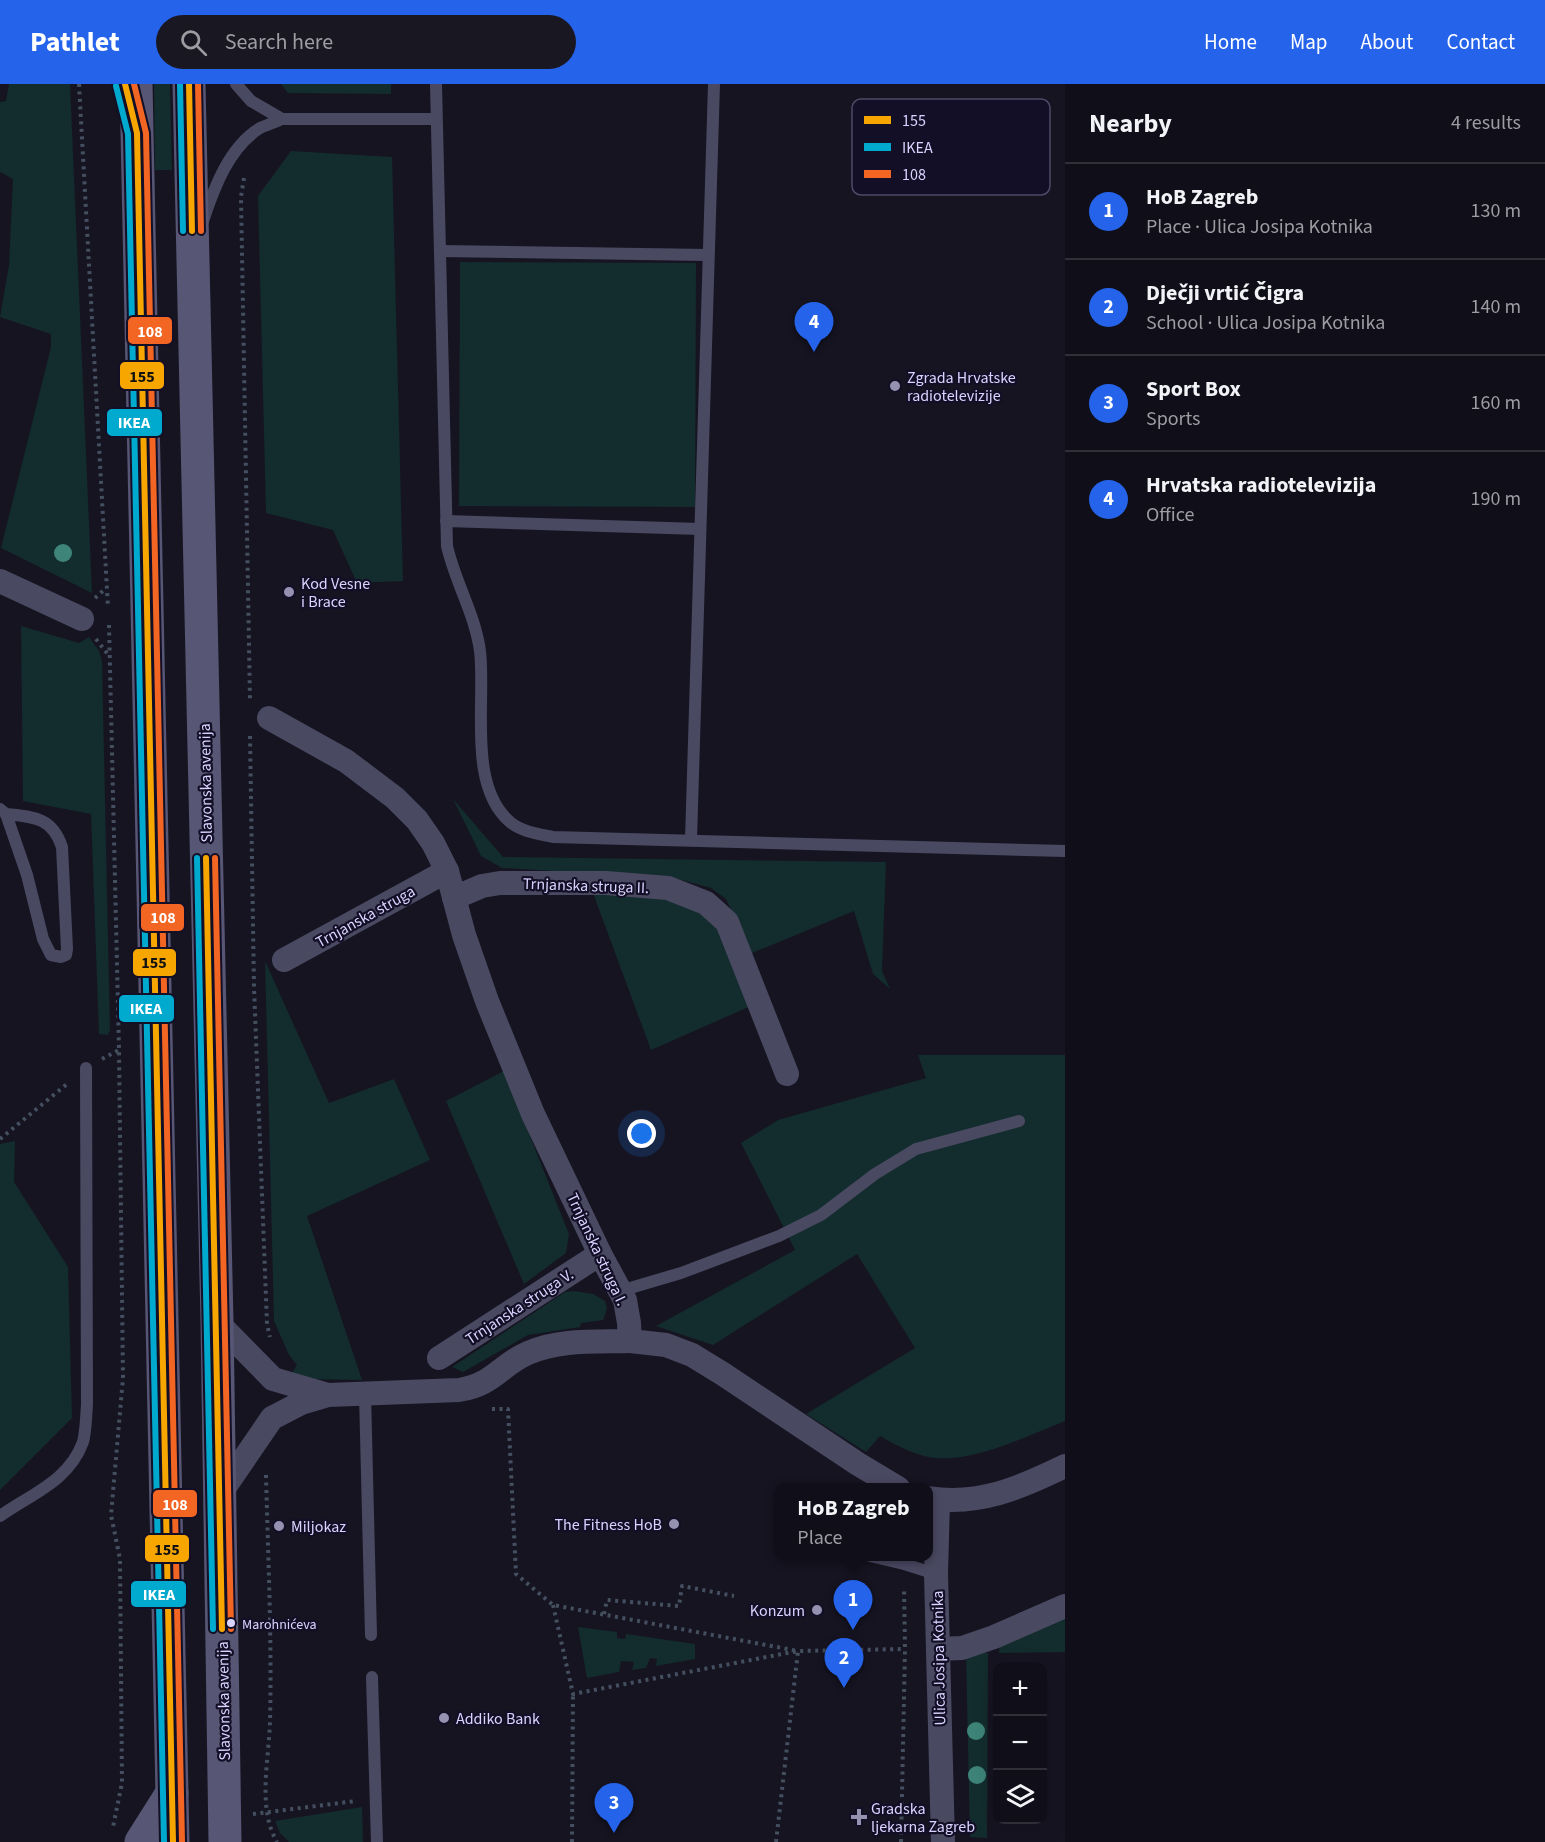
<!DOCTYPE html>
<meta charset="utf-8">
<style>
body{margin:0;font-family:"Source Sans 3",sans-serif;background:#191822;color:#f1f3f6}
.controls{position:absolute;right:18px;bottom:18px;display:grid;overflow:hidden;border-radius:12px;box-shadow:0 6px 24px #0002}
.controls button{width:54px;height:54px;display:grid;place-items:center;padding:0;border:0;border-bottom:2px solid #302f38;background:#100f19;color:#f1f3f6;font:30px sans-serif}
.you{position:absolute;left:642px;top:1050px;width:21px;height:21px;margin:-15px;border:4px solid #fff;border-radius:50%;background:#1a73e8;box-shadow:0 0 0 9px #1a73e833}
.badge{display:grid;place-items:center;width:39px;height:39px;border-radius:50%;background:#2563eb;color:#fff;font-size:20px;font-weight:700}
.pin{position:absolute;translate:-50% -50px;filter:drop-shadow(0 2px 3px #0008)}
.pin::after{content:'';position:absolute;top:32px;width:21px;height:18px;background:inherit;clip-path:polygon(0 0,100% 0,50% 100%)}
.popup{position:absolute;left:774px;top:1399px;width:159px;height:78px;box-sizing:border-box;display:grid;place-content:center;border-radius:12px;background:#100f19;filter:drop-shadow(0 2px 4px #0005);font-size:20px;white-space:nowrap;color:#9c9ca2}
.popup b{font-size:22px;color:#f1f3f6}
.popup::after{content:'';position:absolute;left:50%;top:100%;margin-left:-12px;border:12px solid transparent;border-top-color:#100f19}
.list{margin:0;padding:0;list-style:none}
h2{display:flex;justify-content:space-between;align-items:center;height:78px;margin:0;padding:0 24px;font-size:26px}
h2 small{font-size:20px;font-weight:400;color:#9c9ca2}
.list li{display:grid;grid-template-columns:39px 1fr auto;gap:18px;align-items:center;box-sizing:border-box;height:96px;padding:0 24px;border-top:2px solid #302f38}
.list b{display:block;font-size:22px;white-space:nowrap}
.list p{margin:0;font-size:20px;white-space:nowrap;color:#9c9ca2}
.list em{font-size:20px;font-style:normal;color:#9c9ca2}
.icon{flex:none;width:33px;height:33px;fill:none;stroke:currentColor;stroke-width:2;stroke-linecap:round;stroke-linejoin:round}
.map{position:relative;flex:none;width:1065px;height:1758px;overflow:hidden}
header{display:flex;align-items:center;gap:36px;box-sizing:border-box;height:84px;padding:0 30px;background:#2563eb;color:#fff}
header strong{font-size:28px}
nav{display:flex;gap:33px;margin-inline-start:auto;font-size:21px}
.search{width:420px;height:54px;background:#191822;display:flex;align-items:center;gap:15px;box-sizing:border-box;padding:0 21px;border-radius:33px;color:#9c9ca2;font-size:22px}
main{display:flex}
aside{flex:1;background:#100f19}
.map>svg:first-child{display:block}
</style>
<header>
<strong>Pathlet</strong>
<div class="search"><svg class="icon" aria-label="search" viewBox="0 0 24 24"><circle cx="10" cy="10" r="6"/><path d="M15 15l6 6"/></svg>Search here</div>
<nav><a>Home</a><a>Map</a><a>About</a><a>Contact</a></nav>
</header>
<main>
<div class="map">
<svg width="1065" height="1758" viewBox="0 0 1065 1758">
<rect width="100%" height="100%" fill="#161421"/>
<!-- green -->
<g fill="#132c2d">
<polygon points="9,0 70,0 92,509 1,464 51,263 51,250 0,233 9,181 13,95 0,88 0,18 6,17"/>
<polygon points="154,0 170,0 172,86 155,86"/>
<polygon points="281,0 391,0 391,10 288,9"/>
<polygon points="291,67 392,73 403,497 357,499 333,446 266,429 258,112"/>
<polygon points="460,178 696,179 695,423 459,422"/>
<polygon points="21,542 79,559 89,553 99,567 102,577 110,946 108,951 99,950 91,730 23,717"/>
<polygon points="453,715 503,773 886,778 882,887 890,905 873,890 854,827 752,869 726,815 711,804 674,794 502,784 481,772"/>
<polygon points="593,809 654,813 695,823 712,838 727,858 753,921 651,966"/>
<polygon points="265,877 329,1019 394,995 430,1076 307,1132 362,1296 307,1295 292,1289 297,1281 289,1271 274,1237"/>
<path d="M918 971H1065V1337C1030 1351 974 1378 936 1374 916 1372 897 1362 880 1352L866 1368 806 1330 915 1264 857 1170 713 1261 656 1242 795 1166 741 1059 778 1036 926 994Z"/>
<polygon points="504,987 569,1150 566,1169 524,1200 446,1017"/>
<polygon points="15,1057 14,1098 68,1183 72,1334 0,1406 0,1060"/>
<polygon points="575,1207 593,1210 605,1217 607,1225 603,1236 581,1239 580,1243 528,1251 463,1288 452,1283 565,1208"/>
<polygon points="1065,1529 1065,1568 999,1569 1000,1556"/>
<polygon points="578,1543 617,1548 617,1554 625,1555 626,1550 695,1560 695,1575 656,1582 657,1575 650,1574 646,1584 632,1586 634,1578 621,1577 619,1588 587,1594"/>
<polygon points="966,1569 988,1569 987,1754 970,1753"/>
<polygon points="362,1723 363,1758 289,1758 280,1749 275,1737"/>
</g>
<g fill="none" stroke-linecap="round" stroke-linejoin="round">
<!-- path -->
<g stroke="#44505f" stroke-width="4" stroke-dasharray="3 4.5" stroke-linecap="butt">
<polyline points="79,0 108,524"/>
<polyline points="244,94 241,113 250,617"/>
<polyline points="95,514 106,504"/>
<polyline points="109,541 119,966 123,1294 111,1431 120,1475 122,1699 113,1743"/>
<polyline points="96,555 110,573"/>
<polyline points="250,652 254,903 267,1240 270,1253"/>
<polyline points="102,975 119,966"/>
<polyline points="0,1055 67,1000"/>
<polyline points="492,1325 508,1325 516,1490 553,1521 798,1567"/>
<path d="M266 1391C268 1473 272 1555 270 1637 269 1676 257 1724 277 1758"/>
<polyline points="553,1521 573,1610 798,1567 905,1565"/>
<polyline points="604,1530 607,1516 679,1522 682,1502 734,1512"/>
<polyline points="253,1730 356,1717"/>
<polyline points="572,1758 573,1610"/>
<polyline points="776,1758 798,1567"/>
<polyline points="901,1758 905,1565 904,1503"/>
</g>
<!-- lane -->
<g stroke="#4a4962" stroke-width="12">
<polyline points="236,0 251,17 282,35"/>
<path d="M436 0 447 462C455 498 475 530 480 567 486 618 467 701 510 738 522 748 539 750 553 753L1065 767"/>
<path d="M203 137C214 104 229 63 260 44 267 41 275 38 282 35H436"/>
<polyline points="440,167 708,171"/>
<polyline points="446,437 700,445"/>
<path d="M0 725 6 730 27 791 43 855 51 871 61 873 66 871 67 865 62 763C52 733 33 733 6 730"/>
<polyline points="691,756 714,0"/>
<polyline points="620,1207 681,1189 779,1152 821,1131 875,1090 916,1065 1019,1037"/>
<polyline points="365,1310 371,1551"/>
<path d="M0 1432C31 1410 69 1397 83 1358 86 1347 86 1332 87 1321L86 984"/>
<polyline points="870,1472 904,1480 936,1490"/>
<polyline points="372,1593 377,1758"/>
</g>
<!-- street -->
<g stroke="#4a4962" stroke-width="24">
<polyline points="0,497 82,535"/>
<polyline points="269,634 346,677 395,714 417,736 433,759 447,787 464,851 487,917 533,1030 600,1170 625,1216 629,1239 630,1257 666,1261 692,1271 723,1290 858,1380 898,1404"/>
<polyline points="454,814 482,802 500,799 606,799 668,804 706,819 727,838 787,990"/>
<polyline points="284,876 447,787"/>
<polyline points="217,1238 273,1295 328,1311"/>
<polyline points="439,1274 600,1170"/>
<path d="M220 1410 272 1334 301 1319 328 1311 459 1306C493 1301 500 1281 528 1269 559 1255 597 1258 630 1257"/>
<path d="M928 1414C979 1422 1020 1404 1065 1382"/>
<polyline points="938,1416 936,1490 943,1758"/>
<polyline points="938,1565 962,1564 994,1553 1065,1522"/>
</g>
<!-- secondary -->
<g stroke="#575674" stroke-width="33">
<polyline points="136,0 173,1758"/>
<polyline points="189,0 217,1238 225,1758"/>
<polyline points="141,1758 172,1709"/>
</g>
<defs>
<g id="bus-1">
<polyline points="125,0 137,49 173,1758"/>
<polyline points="189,0 192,147"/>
<polyline points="206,774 222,1545"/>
</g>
<g id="bus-2">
<polyline points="180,0 183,147"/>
<polyline points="116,2 128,50 164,1758"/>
<polyline points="197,774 213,1545"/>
</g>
<g id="bus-3">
<polyline points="134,0 146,49 182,1758"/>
<polyline points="198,0 201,147"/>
<polyline points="215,774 231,1545"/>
</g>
</defs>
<!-- bus-1 casing -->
<use href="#bus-1" stroke="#130f26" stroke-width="10"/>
<!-- bus-2 casing -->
<use href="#bus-2" stroke="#130f26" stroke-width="10"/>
<!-- bus-3 casing -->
<use href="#bus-3" stroke="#130f26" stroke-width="10"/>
<!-- bus-1 -->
<use href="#bus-1" stroke="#f7a600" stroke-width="6"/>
<!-- bus-2 -->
<use href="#bus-2" stroke="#00a9ce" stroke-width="6"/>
<!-- bus-3 -->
<use href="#bus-3" stroke="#f26522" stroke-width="6"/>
</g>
<!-- trees -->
<g fill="#3e8478">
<circle cx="63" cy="469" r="9"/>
<circle cx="976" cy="1647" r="9"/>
<circle cx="977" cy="1691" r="9"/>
</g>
<!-- markers -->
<g fill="#9591b1" stroke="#130f26" stroke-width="2">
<circle cx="895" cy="302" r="6"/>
<circle cx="289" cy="508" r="6"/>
<circle cx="674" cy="1440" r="6"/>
<circle cx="279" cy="1442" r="6"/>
<circle cx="817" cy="1526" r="6"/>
<circle cx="444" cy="1634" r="6"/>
<path d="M856 1724h6v6h6v6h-6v6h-6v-6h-6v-6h6z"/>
</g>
<circle fill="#d9d4ff" stroke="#130f26" stroke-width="2" cx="231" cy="1539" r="5"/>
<g text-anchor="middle" stroke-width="4.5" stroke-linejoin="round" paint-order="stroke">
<!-- bus labels -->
<g font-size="14" fill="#d9d4ff" stroke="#130f26" text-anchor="start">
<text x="242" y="1545">Marohnićeva</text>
</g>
<!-- poi labels -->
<g font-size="16" fill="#d9d4ff" stroke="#130f26" text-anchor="start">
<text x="907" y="299">Zgrada Hrvatske<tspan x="907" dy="18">radiotelevizije</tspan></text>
<text x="301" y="505">Kod Vesne<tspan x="301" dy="18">i Brace</tspan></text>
<text x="662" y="1446" text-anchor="end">The Fitness HoB</text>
<text x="291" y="1448">Miljokaz</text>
<text x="805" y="1532" text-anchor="end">Konzum</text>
<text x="456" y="1640">Addiko Bank</text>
<text x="871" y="1730">Gradska<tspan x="871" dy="18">ljekarna Zagreb</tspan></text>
</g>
<!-- street labels -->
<g font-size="16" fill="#d9d4ff" stroke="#130f26">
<text transform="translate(205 699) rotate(-91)" y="6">Slavonska avenija</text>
<text transform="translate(586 801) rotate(2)" y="6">Trnjanska struga II.</text>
<text transform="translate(365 832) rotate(-29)" y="6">Trnjanska struga</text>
<text transform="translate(598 1165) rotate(65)" y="6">Trnjanska struga I.</text>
<text transform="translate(519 1222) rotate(-33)" y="6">Trnjanska struga V.</text>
<text transform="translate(938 1574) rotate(-91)" y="6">Ulica Josipa Kotnika</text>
<text transform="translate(223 1617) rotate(-91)" y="6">Slavonska avenija</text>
</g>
</g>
<!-- legend -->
<rect x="852" y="15" width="198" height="96" rx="9" fill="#130f26" stroke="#4e4a67" stroke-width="1.5"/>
<rect x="864" y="32" width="27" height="8" fill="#f7a600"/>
<rect x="864" y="59" width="27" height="8" fill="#00a9ce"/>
<rect x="864" y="86" width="27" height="8" fill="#f26522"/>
<g font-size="16" fill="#d9d4ff">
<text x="902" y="42">155</text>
<text x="902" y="69">IKEA</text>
<text x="902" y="96">108</text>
</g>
<g stroke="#130f26" stroke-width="2">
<rect x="127" y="232" width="46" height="29" rx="6" fill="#f26522"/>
<rect x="119" y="277" width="46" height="29" rx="6" fill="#f7a600"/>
<rect x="106" y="324" width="57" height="29" rx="6" fill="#00a9ce"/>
<rect x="140" y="819" width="45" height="29" rx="6" fill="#f26522"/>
<rect x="132" y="864" width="45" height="29" rx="6" fill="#f7a600"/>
<rect x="118" y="910" width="57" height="29" rx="6" fill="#00a9ce"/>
<rect x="152" y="1405" width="46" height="29" rx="6" fill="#f26522"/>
<rect x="144" y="1450" width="46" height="29" rx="6" fill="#f7a600"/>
<rect x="130" y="1496" width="57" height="28" rx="6" fill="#00a9ce"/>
</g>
<g font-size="16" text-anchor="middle" font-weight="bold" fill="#fff">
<text x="150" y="253">108</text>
<text x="134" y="344">IKEA</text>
<text x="163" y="839">108</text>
<text x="146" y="930">IKEA</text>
<text x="175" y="1426">108</text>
<text x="159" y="1516">IKEA</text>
</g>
<g font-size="16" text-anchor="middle" font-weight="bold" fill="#111">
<text x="142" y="298">155</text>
<text x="154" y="884">155</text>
<text x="167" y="1471">155</text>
</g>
</svg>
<div class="controls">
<button>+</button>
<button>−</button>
<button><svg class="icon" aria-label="layers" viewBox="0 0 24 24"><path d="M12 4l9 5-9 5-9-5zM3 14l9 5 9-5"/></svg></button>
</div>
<div class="you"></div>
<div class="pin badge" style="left:853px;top:1546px">1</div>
<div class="popup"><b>HoB Zagreb</b>Place</div>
<div class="pin badge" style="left:844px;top:1604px">2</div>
<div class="pin badge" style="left:614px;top:1749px">3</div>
<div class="pin badge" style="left:814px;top:268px">4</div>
</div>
<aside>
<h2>Nearby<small>4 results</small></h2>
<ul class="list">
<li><span class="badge">1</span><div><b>HoB Zagreb</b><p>Place · Ulica Josipa Kotnika</p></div><em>130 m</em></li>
<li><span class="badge">2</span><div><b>Dječji vrtić Čigra</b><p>School · Ulica Josipa Kotnika</p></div><em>140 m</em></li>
<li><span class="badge">3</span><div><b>Sport Box</b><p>Sports</p></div><em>160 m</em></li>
<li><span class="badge">4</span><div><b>Hrvatska radiotelevizija</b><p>Office</p></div><em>190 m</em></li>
</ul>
</aside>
</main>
